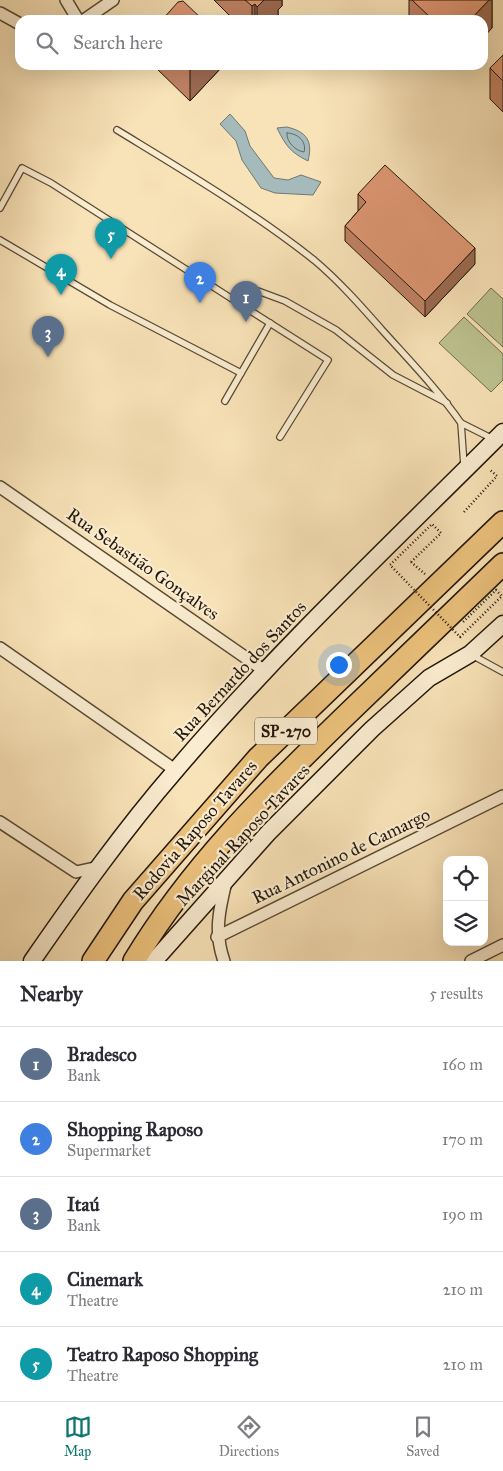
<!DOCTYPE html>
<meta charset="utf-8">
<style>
body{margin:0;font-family:"IM FELL Great Primer",serif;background:#f2f2f3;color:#2b2b33}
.controls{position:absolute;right:15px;bottom:15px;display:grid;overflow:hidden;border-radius:10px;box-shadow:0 5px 20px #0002}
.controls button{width:45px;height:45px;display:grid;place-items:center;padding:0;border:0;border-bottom:1px solid #e1e1e2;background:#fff;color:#2b2b33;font:25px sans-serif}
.you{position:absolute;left:338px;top:664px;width:18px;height:18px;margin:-12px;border:4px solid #fff;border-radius:50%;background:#1a73e8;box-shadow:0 0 0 8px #1a73e833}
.badge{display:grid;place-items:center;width:32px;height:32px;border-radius:50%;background:#0f766e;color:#fff;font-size:16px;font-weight:700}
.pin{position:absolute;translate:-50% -41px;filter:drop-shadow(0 1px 2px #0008)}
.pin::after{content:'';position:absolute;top:26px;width:18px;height:15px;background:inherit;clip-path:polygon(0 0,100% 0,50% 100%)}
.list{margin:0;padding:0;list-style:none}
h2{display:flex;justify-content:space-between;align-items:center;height:65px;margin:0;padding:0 20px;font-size:21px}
h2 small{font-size:16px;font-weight:400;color:#7c7c81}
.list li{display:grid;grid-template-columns:32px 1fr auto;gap:15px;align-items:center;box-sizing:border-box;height:75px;padding:0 20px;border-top:1px solid #e1e1e2}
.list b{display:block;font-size:19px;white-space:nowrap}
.list p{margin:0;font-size:16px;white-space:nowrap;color:#7c7c81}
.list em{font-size:16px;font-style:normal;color:#7c7c81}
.icon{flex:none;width:28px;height:28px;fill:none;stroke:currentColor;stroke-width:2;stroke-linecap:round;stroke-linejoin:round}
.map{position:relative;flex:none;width:503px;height:961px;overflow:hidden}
.search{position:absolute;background:#fff;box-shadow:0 5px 20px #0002;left:15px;right:15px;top:15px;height:55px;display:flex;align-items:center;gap:12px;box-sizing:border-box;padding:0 18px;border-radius:15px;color:#7c7c81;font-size:19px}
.sheet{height:440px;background:#fff}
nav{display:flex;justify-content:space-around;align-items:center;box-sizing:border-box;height:70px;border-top:1px solid #e1e1e2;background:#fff;font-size:14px;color:#7c7c81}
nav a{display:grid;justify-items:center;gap:2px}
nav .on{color:#0f766e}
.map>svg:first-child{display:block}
</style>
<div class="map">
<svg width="503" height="961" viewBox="0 0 503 961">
<rect width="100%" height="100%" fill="#f8e2b7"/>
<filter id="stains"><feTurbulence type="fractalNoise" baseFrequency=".004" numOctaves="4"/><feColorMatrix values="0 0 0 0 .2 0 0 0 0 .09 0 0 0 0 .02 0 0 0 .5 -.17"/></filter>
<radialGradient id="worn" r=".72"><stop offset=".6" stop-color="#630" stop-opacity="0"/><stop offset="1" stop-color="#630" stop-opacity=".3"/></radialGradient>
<!-- green -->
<g fill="#bcc38f" stroke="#6f6c4c">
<polygon points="491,288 503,299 503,347 467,314"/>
<polygon points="464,317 503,354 503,380 491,392 439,343"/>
</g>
<!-- water -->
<g fill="#a4babb" stroke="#707874">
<polygon points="230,114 245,131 250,146 274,178 288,180 301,175 321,182 313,195 275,193 261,188 242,160 236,141 220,124"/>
<path d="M287 127C307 132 313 141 308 161 290 152 286 146 277 128Z"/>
</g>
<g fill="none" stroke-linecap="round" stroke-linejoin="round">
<!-- shore -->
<path stroke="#636862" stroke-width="1" d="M287 133C297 133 307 141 304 152 296 151 286 142 287 133Z"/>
<defs>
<g id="lane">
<path d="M117 130C184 171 252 211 314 260 339 281 361 306 383 331 410 361 438 390 461 423"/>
<polyline points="0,208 22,168 51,183 240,304 258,291 285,301 336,330 393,375 447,403"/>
<polyline points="0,240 110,305 241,373"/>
<polyline points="240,304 328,360 280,437"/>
<polyline points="225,401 270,323"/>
<polyline points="464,466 461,423 493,439"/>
<polyline points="472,655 503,672"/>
</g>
<g id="street">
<polyline points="66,0 78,20"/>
<polyline points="0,13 20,24"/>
<polyline points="84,20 113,0"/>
<polyline points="0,487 265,671"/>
<polyline points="0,648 175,770"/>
<polyline points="0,822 76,872 99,867"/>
<polyline points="217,937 503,796"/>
<path d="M224 961C214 933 219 910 226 882"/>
<polyline points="471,961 503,945"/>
</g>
<g id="secondary">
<path d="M32 961C77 896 123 831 175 771 277 651 392 543 503 432"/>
<polyline points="154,961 269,832 372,729 429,678 470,654 503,624"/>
</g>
<g id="highway">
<polyline points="93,961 133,901 258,758 503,522"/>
<path d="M134 961C191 867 262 797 340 721 394 669 449 616 503 564"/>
</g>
</defs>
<!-- lane casing -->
<use href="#lane" stroke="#584934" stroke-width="8"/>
<!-- street casing -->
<use href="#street" stroke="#584934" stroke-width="14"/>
<!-- secondary casing -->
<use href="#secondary" stroke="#221609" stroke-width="19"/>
<!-- highway casing -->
<use href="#highway" stroke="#221609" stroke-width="24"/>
<!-- path -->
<g stroke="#221609" stroke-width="2.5" stroke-dasharray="1 2.5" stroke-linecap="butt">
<polyline points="464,512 497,476 489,469"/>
<polyline points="411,562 425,574"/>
</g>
<!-- lane -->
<use href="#lane" stroke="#faecd0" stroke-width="5.5"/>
<!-- street -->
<use href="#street" stroke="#faecd0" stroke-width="11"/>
<!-- secondary -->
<use href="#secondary" stroke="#faecd0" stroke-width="16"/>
<!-- highway -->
<use href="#highway" stroke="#ecc17c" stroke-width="21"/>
<!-- path-bridge -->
<polyline stroke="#221609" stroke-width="2.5" stroke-dasharray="1 2.5" stroke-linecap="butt" points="411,562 441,533 432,524 390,565 460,637 502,596 496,590 462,623"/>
</g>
<!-- wall -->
<g fill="#c08264" stroke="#221609">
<polygon points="214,0 282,0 282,6 278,10 278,16 274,20 234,20"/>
<polygon points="409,0 492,0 492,28 483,20 409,20"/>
<polygon points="503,55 503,112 490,99 490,68"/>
<polygon points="153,65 221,65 221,68 190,101"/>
<polygon points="448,65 457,65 453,70"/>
<polygon points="358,194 475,264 425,317 345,241 345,226 358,211"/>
</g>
<!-- shaded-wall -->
<g fill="#9c6a51" stroke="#221609">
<polygon points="264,0 282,0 282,6 278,10 278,16 274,20 257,20 257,7"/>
<polygon points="489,0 492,0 492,28 483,38 483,20 470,20"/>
<polygon points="255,4 255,20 252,20 252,6"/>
<polygon points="194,65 221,65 221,68 190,101 190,70"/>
<polygon points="453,65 457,65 453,70"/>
<polygon points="475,248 475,264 425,317 425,301"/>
</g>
<!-- building -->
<g fill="#df9774" stroke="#221609">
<polygon points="245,0 264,0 257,7 255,4 252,6"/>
<polygon points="412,0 489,0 470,20 433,20"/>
<polygon points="183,1 203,20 162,20 178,2"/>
<polygon points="503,55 503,81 490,68"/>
<polygon points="185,65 194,65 190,70"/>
<polygon points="385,165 475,248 425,301 345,226 366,202 358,194"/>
</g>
<g text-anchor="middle" stroke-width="4.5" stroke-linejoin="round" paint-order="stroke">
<!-- shield labels -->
<rect fill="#faecd0" stroke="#635645" stroke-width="1" x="255" y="717.5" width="62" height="27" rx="4"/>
<g font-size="16" font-weight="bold" fill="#221609">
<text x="286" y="737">SP-270</text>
</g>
<!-- street labels -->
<g font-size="18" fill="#221609" stroke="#faecd0">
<text transform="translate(143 564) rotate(35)" y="6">Rua Sebastião Gonçalves</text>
<text transform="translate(240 671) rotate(-47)" y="6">Rua Bernardo dos Santos</text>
<text transform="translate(195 830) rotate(-49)" y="6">Rodovia Raposo Tavares</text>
<text transform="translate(243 835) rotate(-47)" y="6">Marginal Raposo Tavares</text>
<text transform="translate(341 856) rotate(-26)" y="6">Rua Antonino de Camargo</text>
</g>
</g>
<rect width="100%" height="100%" filter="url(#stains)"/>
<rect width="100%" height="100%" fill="url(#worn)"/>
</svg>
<div class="controls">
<button><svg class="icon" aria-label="locate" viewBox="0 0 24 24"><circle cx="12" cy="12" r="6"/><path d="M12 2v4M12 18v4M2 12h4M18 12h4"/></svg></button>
<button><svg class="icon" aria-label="layers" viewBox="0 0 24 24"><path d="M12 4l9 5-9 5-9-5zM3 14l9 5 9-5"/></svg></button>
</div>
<div class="you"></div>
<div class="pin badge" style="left:246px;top:322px;background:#5c6f8a">1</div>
<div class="pin badge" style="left:200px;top:303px;background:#3f7fe0">2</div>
<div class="pin badge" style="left:48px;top:357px;background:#5c6f8a">3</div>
<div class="pin badge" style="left:61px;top:295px;background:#0f9aa8">4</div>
<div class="pin badge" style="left:111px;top:259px;background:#0f9aa8">5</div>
<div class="search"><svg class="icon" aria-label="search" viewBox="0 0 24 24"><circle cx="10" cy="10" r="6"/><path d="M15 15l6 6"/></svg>Search here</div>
</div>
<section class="sheet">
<h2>Nearby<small>5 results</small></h2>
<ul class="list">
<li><span class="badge" style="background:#5c6f8a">1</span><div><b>Bradesco</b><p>Bank</p></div><em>160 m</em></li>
<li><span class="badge" style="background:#3f7fe0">2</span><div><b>Shopping Raposo</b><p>Supermarket</p></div><em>170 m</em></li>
<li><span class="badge" style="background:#5c6f8a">3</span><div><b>Itaú</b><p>Bank</p></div><em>190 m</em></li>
<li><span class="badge" style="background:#0f9aa8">4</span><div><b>Cinemark</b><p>Theatre</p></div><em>210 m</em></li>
<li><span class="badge" style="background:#0f9aa8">5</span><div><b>Teatro Raposo Shopping</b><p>Theatre</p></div><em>210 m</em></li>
</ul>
</section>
<nav>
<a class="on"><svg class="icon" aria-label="map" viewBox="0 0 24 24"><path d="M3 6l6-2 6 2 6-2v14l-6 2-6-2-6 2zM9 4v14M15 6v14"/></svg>Map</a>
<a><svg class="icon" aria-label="directions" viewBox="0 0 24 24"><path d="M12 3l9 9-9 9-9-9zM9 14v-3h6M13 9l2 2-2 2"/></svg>Directions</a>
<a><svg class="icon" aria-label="saved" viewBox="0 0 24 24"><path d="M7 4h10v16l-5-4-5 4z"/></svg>Saved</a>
</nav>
